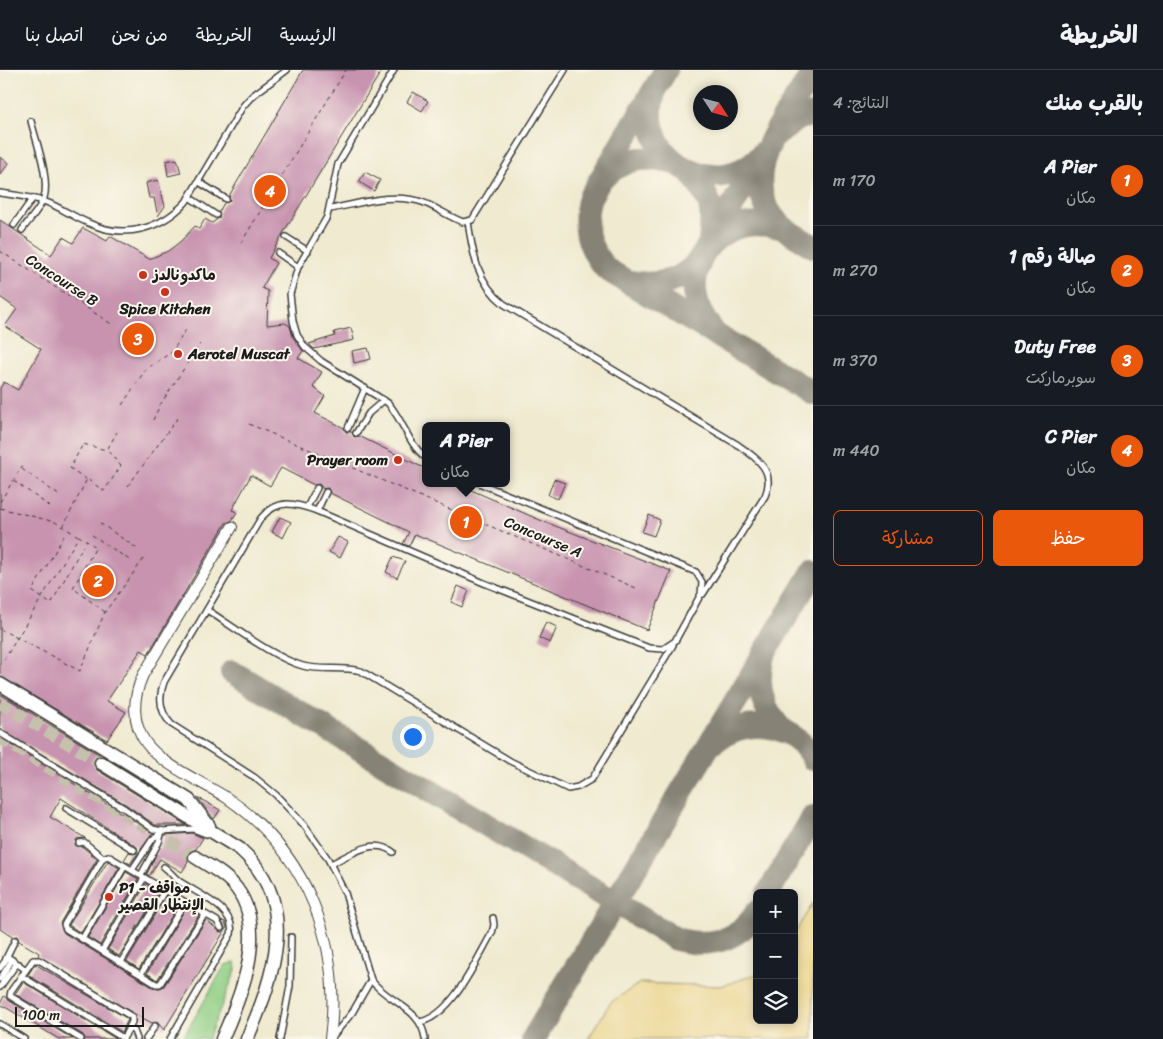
<!DOCTYPE html>
<html lang="ar">
<meta charset="utf-8">
<style>
body{margin:0;font-family:Sriracha,"Playpen Sans Arabic",sans-serif;background:#242831;color:#f1f3f6;direction:rtl}
.controls{position:absolute;right:15px;bottom:15px;display:grid;overflow:hidden;border-radius:8px;box-shadow:0 2px 8px #0003}
.controls button{width:45px;height:45px;display:grid;place-items:center;padding:0;border:0;border-bottom:1px solid #363941;background:#171b24;color:#f1f3f6;font:25px sans-serif}
.compass{position:absolute;left:693px;top:15px;width:45px;height:45px;border-radius:50%;background:#171b24;box-shadow:0 2px 8px #0003;rotate:126deg}
.scale{position:absolute;left:15px;bottom:12px;width:129px;box-sizing:border-box;padding-left:5px;border:2px solid #1c1c1c;border-top:0;font-size:14px;line-height:18px;white-space:nowrap;color:#1c1c1c;-webkit-text-stroke:4px #fbf7ec;paint-order:stroke}
.you{position:absolute;left:412px;top:666px;width:18px;height:18px;margin:-12px;border:4px solid #fff;border-radius:50%;background:#1a73e8;box-shadow:0 0 0 8px #1a73e833}
.badge{display:grid;place-items:center;width:32px;height:32px;border-radius:50%;background:#ea580c;color:#fff;font-size:16px;font-weight:700}
.pin{position:absolute;translate:-50% -50%;border:2px solid #fff;box-shadow:0 1px 5px #0006}
.popup{position:absolute;left:422px;top:352px;width:88px;height:65px;box-sizing:border-box;display:grid;place-content:center;border-radius:8px;background:#171b24;filter:drop-shadow(0 1px 4px #0005);font-size:16px;white-space:nowrap;color:#9ea1a6}
.popup b{font-size:19px;color:#f1f3f6}
.popup::after{content:'';position:absolute;left:50%;top:100%;margin-left:-10px;border:10px solid transparent;border-top-color:#171b24}
.list{margin:0;padding:0;list-style:none}
h2{display:flex;justify-content:space-between;align-items:center;height:65px;margin:0;padding:0 20px;font-size:21px}
h2 small{font-size:16px;font-weight:400;color:#9ea1a6}
.list li{display:grid;grid-template-columns:32px 1fr auto;gap:15px;align-items:center;box-sizing:border-box;height:90px;padding:0 20px;border-top:1px solid #363941}
.list b{display:block;font-size:19px;white-space:nowrap}
.list p{margin:0;font-size:16px;white-space:nowrap;color:#9ea1a6}
.list em{font-size:16px;font-style:normal;color:#9ea1a6}
.actions{display:flex;gap:10px;padding:15px 20px}
.actions a{flex:1;padding:11px 0;border:1px solid #ea580c;border-radius:8px;text-align:center;font-size:18px;color:#ea580c}
.actions .main{background:#ea580c;color:#fff}
.icon{flex:none;width:28px;height:28px;fill:none;stroke:currentColor;stroke-width:2;stroke-linecap:round;stroke-linejoin:round}
.map{position:relative;flex:none;width:813px;height:969px;overflow:hidden;direction:ltr}
header{display:flex;align-items:center;gap:30px;box-sizing:border-box;height:70px;padding:0 25px;background:#171b24;border-bottom:1px solid #363941}
header strong{font-size:24px}
nav{display:flex;gap:28px;margin-inline-start:auto;font-size:18px}
main{display:flex}
aside{flex:1;background:#171b24}
.map>svg:first-child{display:block}
</style>
<header>
<strong>الخريطة</strong>
<nav><a>الرئيسية</a><a>الخريطة</a><a>من نحن</a><a>اتصل بنا</a></nav>
</header>
<main>
<aside>
<h2>بالقرب منك<small>النتائج: 4</small></h2>
<ul class="list">
<li><span class="badge">1</span><div><b>A Pier</b><p>مكان</p></div><em>170 m</em></li>
<li><span class="badge">2</span><div><b>صالة رقم 1</b><p>مكان</p></div><em>270 m</em></li>
<li><span class="badge">3</span><div><b>Duty Free</b><p>سوبرماركت</p></div><em>370 m</em></li>
<li><span class="badge">4</span><div><b>C Pier</b><p>مكان</p></div><em>440 m</em></li>
</ul>
<div class="actions"><a class="main">حفظ</a><a>مشاركة</a></div>
</aside>
<div class="map">
<svg width="813" height="969" viewBox="0 0 813 969">
<rect width="100%" height="100%" fill="#fbf7ec"/>
<filter id="ink" filterUnits="userSpaceOnUse"><feTurbulence type="fractalNoise" baseFrequency=".02" numOctaves="2"/><feDisplacementMap in="SourceGraphic" scale="10" xChannelSelector="R" yChannelSelector="G"/><feConvolveMatrix kernelMatrix="1 2 1 2 8 2 1 2 1" color-interpolation-filters="sRGB"/></filter>
<filter id="wash" filterUnits="userSpaceOnUse"><feTurbulence type="fractalNoise" baseFrequency=".0096" numOctaves="4" result="noise"/><feDisplacementMap in="SourceGraphic" scale="20" xChannelSelector="R" yChannelSelector="G"/><feGaussianBlur stdDeviation="1.12" result="paint"/><feColorMatrix in="noise" values="0 0 0 0 0 0 0 0 0 0 0 0 0 0 0 0 0 1.4 0 .05"/><feComposite in="paint" operator="in"/></filter>
<g filter="url(#wash)">
<rect width="100%" height="100%" fill="#f0ead0"/>
<!-- green -->
<polygon fill="#8fce84" stroke="#567550" points="235,892 236,900 208,969 182,969 225,895"/>
<!-- sand -->
<polygon fill="#eeda9e" stroke="#857b5d" points="813,833 813,969 588,969 610,933 640,913 721,916 757,904 757,950 794,950 794,864"/>
<g fill="none" stroke-linecap="round" stroke-linejoin="round">
<!-- taxiway -->
<g stroke="#868376" stroke-width="24">
<path d="M666 0 590 127C582 155 587 177 606 199L813 323"/>
<path d="M813 3C789 43 736 101 773 147 783 160 799 168 813 176"/>
<path d="M654 23C637 76 690 122 741 100 751 96 758 88 765 81L707 178C727 154 754 150 783 158"/>
<polyline points="780,62 799,48 813,45"/>
<path d="M691 103C711 131 714 135 710 170"/>
<path d="M605 106C628 86 646 86 675 93"/>
<path d="M707 178C689 205 691 236 713 261"/>
<path d="M631 212C658 217 686 211 702 186"/>
<path d="M762 591C756 619 763 639 783 661"/>
<path d="M232 602 676 869C708 878 738 871 757 842"/>
<path d="M713 673C744 646 793 651 813 689"/>
<polyline points="768,823 813,747"/>
<polyline points="533,969 813,502"/>
</g>
</g>
<g id="blocks">
<!-- building -->
<g fill="#c793af">
<polygon points="303,0 382,0 282,165 269,188 276,193 262,218 268,221 267,255 285,253 290,256 293,267 303,281 298,288 322,302 313,317 325,326 315,343 344,358 346,362 352,362 354,367 359,366 426,399 426,413 455,413 540,450 671,501 647,560 415,464 409,476 403,474 409,462 330,423 328,418 323,419 319,414 314,415 281,398 270,416 251,405 232,440 237,442 232,450 226,453 148,584 141,580 107,631 126,642 107,670 0,606 0,318 4,312 18,320 41,279 5,256 17,239 0,227 0,150 51,185 63,167 73,173 83,158 107,171 110,166 149,189 168,181 181,171 195,156 199,159 205,149 212,153 219,148 219,142 224,133 230,131 229,126"/>
<polygon points="413,22 428,31 422,41 407,32"/>
<polygon points="0,87 9,93 0,105"/>
<polygon points="177,89 181,103 168,106 166,91"/>
<polygon points="365,102 380,110 374,121 359,112"/>
<polygon points="158,110 165,136 158,146 154,128 149,128 146,113"/>
<polygon points="351,258 354,270 314,279 309,274 335,266 334,262"/>
<polygon points="368,278 371,289 354,293 352,281"/>
<polygon points="554,409 565,413 558,429 548,425"/>
<polygon points="649,445 660,450 654,466 642,462"/>
<polygon points="280,447 291,452 283,468 272,462"/>
<polygon points="338,467 348,472 340,488 329,482"/>
<polygon points="393,487 405,491 397,508 386,502"/>
<polygon points="458,516 469,521 462,537 451,532"/>
<polygon points="546,552 557,557 550,573 539,568"/>
<polygon points="0,624 100,685 94,688 93,692 97,700 186,755 155,755 127,735 0,659"/>
<polygon points="0,668 153,763 130,794 124,790 129,782 133,784 137,783 137,777 61,728 50,747 85,768 77,769 75,775 83,777 97,789 60,853 64,863 154,918 160,918 164,916 206,850 220,862 225,858 221,850 225,852 227,857 164,960 157,952 152,953 133,943 38,886 39,883 19,871 17,866 12,867 0,859"/>
<polygon points="197,727 220,740 214,749"/>
<polygon points="192,763 203,768 196,779 188,783 188,792 182,802 160,789 149,806 147,804 165,765"/>
<polygon points="108,791 119,798 81,863 69,855"/>
<polygon points="126,802 138,809 100,875 88,867"/>
<polygon points="146,814 159,822 119,886 108,879"/>
<polygon points="166,826 179,834 139,899 127,891"/>
<polygon points="186,838 199,845 157,910 147,903"/>
<polygon points="35,894 128,949 122,962 28,905"/>
<polygon points="23,912 116,969 85,969 83,965 15,924"/>
<polygon points="4,926 8,930 73,969 59,969 0,934"/>
</g>
</g>
</g>
<g filter="url(#ink)">
<use href="#blocks" fill-opacity="0" stroke="#3c3b37" stroke-width="1"/>
<g fill="none" stroke-linecap="round" stroke-linejoin="round">
<!-- tertiary-tunnel -->
<g stroke="#c6c1ac" stroke-width="12" stroke-dasharray="12 6" stroke-linecap="butt">
<polyline points="0,633 101,693"/>
<polyline points="0,668 195,787"/>
</g>
<defs>
<g id="service">
<path d="M394 0 338 94 327 147 298 197 290 224 293 251 297 265 305 277 321 291 388 333C403 350 408 374 426 388"/>
<polyline points="199,112 226,129"/>
<path d="M0 123C15 125 31 127 46 132 62 138 75 148 91 154 125 169 161 159 186 132L243 36 252 26 287 0"/>
<polyline points="189,127 216,145"/>
<path d="M330 139C359 134 392 122 422 132 436 137 449 147 463 152L472 150 565 0"/>
<path d="M468 152C473 185 477 212 504 234L738 375C757 388 776 401 765 426L703 524"/>
<polyline points="14,155 33,128"/>
<path d="M22 160C29 150 40 139 44 128 50 109 36 71 31 51"/>
<polyline points="286,167 308,181"/>
<polyline points="278,183 298,197"/>
<polyline points="348,358 365,318"/>
<polyline points="356,363 369,343 384,330"/>
<polyline points="307,437 317,418"/>
<polyline points="317,441 326,422"/>
<path d="M207 540C234 557 274 588 303 596 322 601 342 596 361 601L510 691 568 719 578 717 592 709 673 575"/>
<polyline points="0,663 125,739 153,759 162,761 193,759 206,764"/>
<polyline points="66,738 134,780"/>
<polyline points="79,773 84,772 103,788"/>
<path d="M331 794C350 785 373 767 393 782"/>
<path d="M164 797C170 801 173 807 179 811 196 823 237 839 231 864L170 969"/>
<polyline points="132,800 152,770 162,761"/>
<polyline points="141,805 159,772 162,761"/>
<polyline points="205,844 160,914 156,914 66,859 64,855 103,788 108,786 205,844 217,851 221,858"/>
<polyline points="82,869 125,796"/>
<polyline points="102,881 144,808"/>
<polyline points="6,888 15,870"/>
<polyline points="121,892 165,820"/>
<polyline points="0,898 8,887 26,900"/>
<polyline points="141,904 185,832"/>
<polyline points="21,906 123,968"/>
<polyline points="0,909 12,890"/>
<polyline points="0,917 15,896 19,894"/>
<path d="M420 952C453 945 476 890 492 863L494 855 493 848"/>
<polyline points="0,954 24,969"/>
<polyline points="129,958 134,961 137,969"/>
<polyline points="332,967 352,943 371,910"/>
<polyline points="81,969 10,926 11,921 33,890 39,890 132,947 132,952 123,969"/>
<polyline points="146,969 155,956"/>
<polyline points="280,969 290,916 291,867"/>
<path d="M425 969C422 938 387 932 371 910L345 823 328 789 304 755 276 725 254 707 171 654C160 642 158 628 164 612L261 448C278 428 295 433 317 441L484 513 649 578 663 579 675 571 701 524 702 512 696 502 479 413"/>
</g>
<path id="minor" d="M232 457 143 605C133 627 131 652 146 673 163 696 203 712 227 728 308 783 342 874 330 969"/>
<g id="tertiary">
<polyline points="0,614 189,730 209,756"/>
<path d="M101 693 240 779C300 832 275 905 247 969"/>
<path d="M195 787C209 796 227 805 237 819 268 862 241 926 222 969"/>
</g>
</defs>
<!-- service casing -->
<use href="#service" stroke="#3c3b37" stroke-width="8"/>
<!-- minor casing -->
<use href="#minor" stroke="#3c3b37" stroke-width="12"/>
<!-- tertiary casing -->
<use href="#tertiary" stroke="#3c3b37" stroke-width="15"/>
<!-- path -->
<g stroke="#3c3b37" stroke-width="1" stroke-dasharray="4 4" stroke-linecap="butt">
<polyline points="241,173 346,0"/>
<polyline points="0,181 113,255"/>
<polyline points="122,335 146,299 172,282 187,258"/>
<polyline points="153,350 160,335 200,274"/>
<polyline points="249,354 636,518"/>
<polyline points="22,399 60,426"/>
<polyline points="86,409 70,398 83,374 106,380"/>
<polyline points="14,411 52,438"/>
<polyline points="128,416 179,346"/>
<polyline points="0,432 22,396"/>
<polyline points="0,438 55,452 78,466"/>
<polyline points="100,453 139,480"/>
<polyline points="63,457 87,409 104,421 121,396 107,380 117,362"/>
<polyline points="92,465 131,491"/>
<polyline points="64,466 32,521 51,534 83,476"/>
<polyline points="0,559 80,601 105,542 145,487"/>
<polyline points="4,590 79,466 96,477 73,518 105,542"/>
</g>
<!-- service -->
<use href="#service" stroke="#fff" stroke-width="5"/>
<!-- minor -->
<use href="#minor" stroke="#fff" stroke-width="10"/>
<!-- tertiary -->
<use href="#tertiary" stroke="#fff" stroke-width="12"/>
</g>
</g>
<!-- markers -->
<g fill="#c8321e" stroke="#fbf7ec" stroke-width="2">
<circle cx="143" cy="205" r="5"/>
<circle cx="165" cy="222" r="5"/>
<circle cx="178" cy="284" r="5"/>
<circle cx="398" cy="390" r="5"/>
<circle cx="109" cy="827" r="5"/>
</g>
<g text-anchor="middle" stroke-width="4" stroke-linejoin="round" paint-order="stroke">
<!-- poi labels -->
<g font-size="15" font-weight="bold" fill="#1c1c1c" stroke="#fbf7ec" text-anchor="start">
<text x="153" y="210">ماكدونالدز</text>
<text x="165" y="244" text-anchor="middle">Spice Kitchen</text>
<text x="188" y="289">Aerotel Muscat</text>
<text x="388" y="395" text-anchor="end">Prayer room</text>
<text x="119" y="823">P1 - مواقف<tspan x="119" dy="17">الإنتظار القصير</tspan></text>
</g>
<!-- street labels -->
<g font-size="15" fill="#1c1c1c" stroke="#fbf7ec">
<text transform="translate(62 210) rotate(33)" y="5">Concourse B</text>
<text transform="translate(543 467) rotate(23)" y="5">Concourse A</text>
</g>
</g>
</svg>
<div class="controls">
<button>+</button>
<button>−</button>
<button><svg class="icon" aria-label="layers" viewBox="0 0 24 24"><path d="M12 4l9 5-9 5-9-5zM3 14l9 5 9-5"/></svg></button>
</div>
<svg class="compass" viewBox="-18 -18 36 36"><path d="M0-13l5 13h-10z" fill="#e53935"/><path d="M0 13l5-13h-10z" fill="#9ea1a6"/></svg>
<div class="scale">100 m</div>
<div class="you"></div>
<div class="pin badge" style="left:466px;top:452px">1</div>
<div class="popup"><b>A Pier</b>مكان</div>
<div class="pin badge" style="left:98px;top:511px">2</div>
<div class="pin badge" style="left:138px;top:269px">3</div>
<div class="pin badge" style="left:270px;top:121px">4</div>
</div>
</main>
